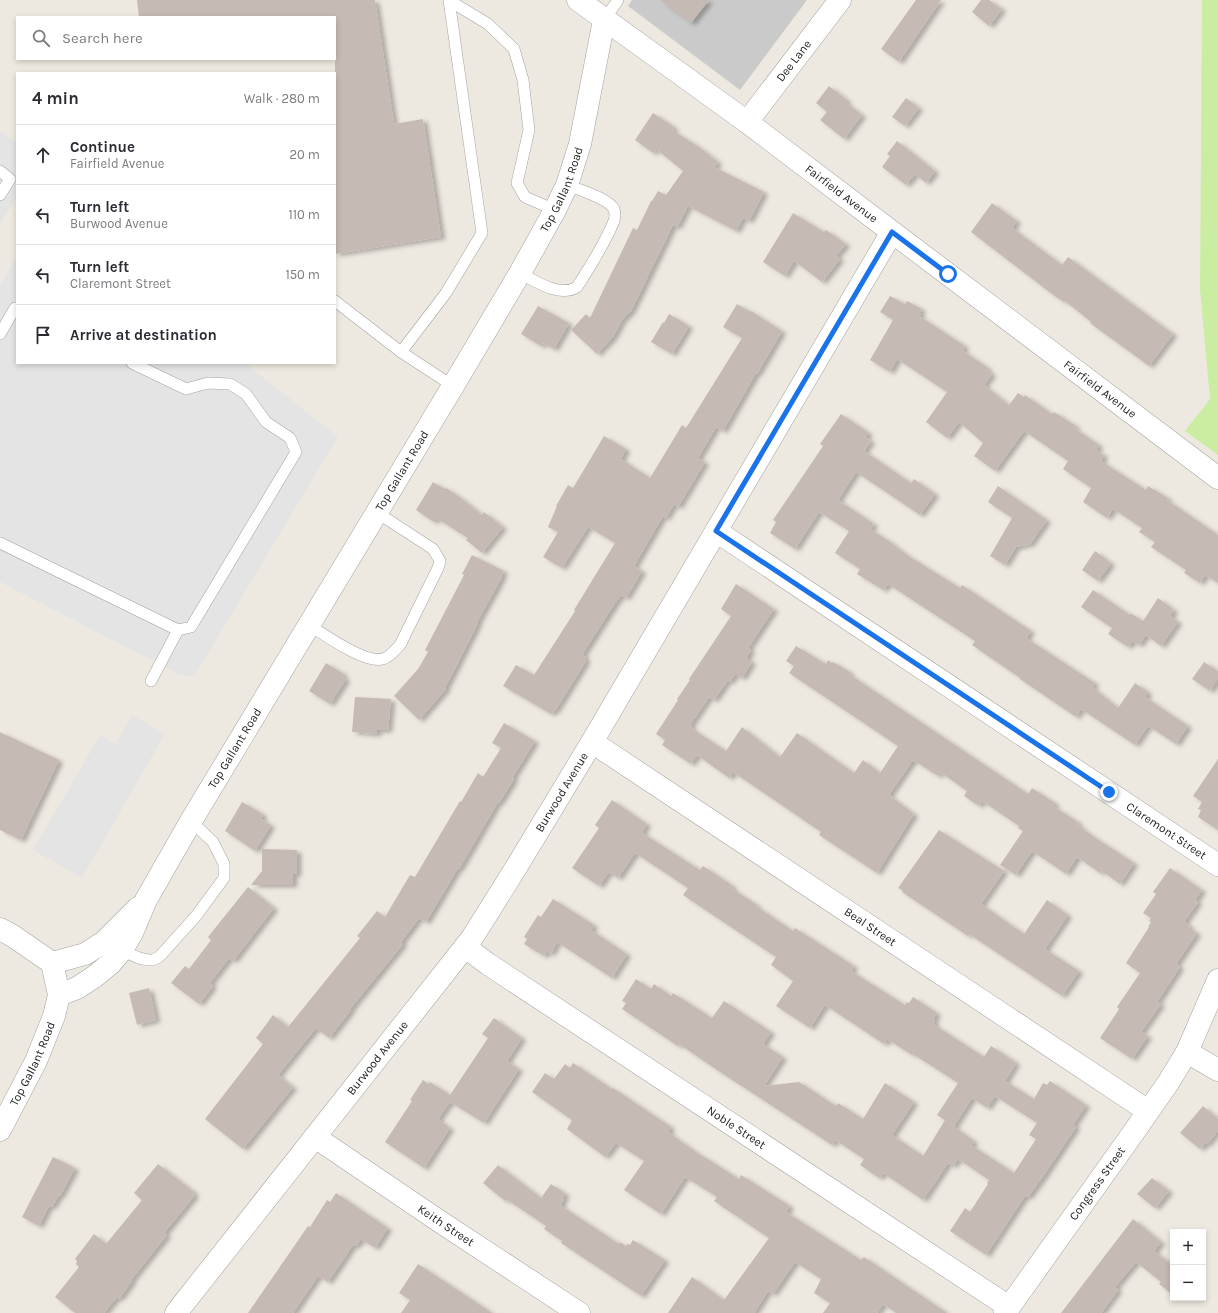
<!DOCTYPE html>
<meta charset="utf-8">
<style>
body{margin:0;font-family:Karla,sans-serif;background:#f7f7f7;color:#2b2b33}
.controls{position:absolute;right:12px;bottom:12px;display:grid;overflow:hidden;border-radius:0px;box-shadow:0 2px 6px #0003}
.controls button{width:36px;height:36px;display:grid;place-items:center;padding:0;border:0;border-bottom:1px solid #e1e1e2;background:#fff;color:#2b2b33;font:20px sans-serif}
.stop{position:absolute;width:12px;height:12px;margin:-9px;border:3px solid #1a73e8;border-radius:50%;background:#fff}
.stop.end{background:#1a73e8;border-color:#fff;box-shadow:0 1px 4px #0008}
.list{margin:0;padding:0;list-style:none}
h2{display:flex;justify-content:space-between;align-items:center;height:52px;margin:0;padding:0 16px;font-size:17px}
h2 small{font-size:13px;font-weight:400;color:#7c7c81}
.list li{display:grid;grid-template-columns:26px 1fr auto;gap:12px;align-items:center;box-sizing:border-box;height:60px;padding:0 16px;border-top:1px solid #e1e1e2}
.list b{display:block;font-size:15px;white-space:nowrap}
.list p{margin:0;font-size:13px;white-space:nowrap;color:#7c7c81}
.list em{font-size:13px;font-style:normal;color:#7c7c81}
.icon{flex:none;width:22px;height:22px;fill:none;stroke:currentColor;stroke-width:2;stroke-linecap:round;stroke-linejoin:round}
.map{position:relative;flex:none;width:1218px;height:1313px;overflow:hidden}
.search{position:absolute;background:#fff;box-shadow:0 2px 6px #0003;left:16px;top:16px;width:320px;height:44px;display:flex;align-items:center;gap:10px;box-sizing:border-box;padding:0 14px;border-radius:0px;color:#7c7c81;font-size:15px}
.panel{position:absolute;background:#fff;box-shadow:0 2px 6px #0003;left:16px;top:72px;width:320px;height:292px;border-radius:0px}
.map>svg:first-child{display:block}
</style>
<div class="map">
<svg width="1218" height="1313" viewBox="0 0 1218 1313">
<defs>
<filter id="shadow"><feDropShadow dx="4.5" dy="2.5" stdDeviation="2" flood-color="#0004"/></filter>
</defs>
<rect width="100%" height="100%" fill="#eee9e0"/>
<!-- religious -->
<polygon fill="#cacaca" points="632,0 807,0 740,90 628,6"/>
<!-- grass -->
<polygon fill="#cbeda2" points="1202,0 1218,0 1218,455 1185,431 1210,399 1200,290"/>
<!-- parking -->
<g fill="#e4e4e4">
<polygon points="0,131 17,143 17,197 0,224"/>
<polygon points="17,257 17,363 245,363 338,437 194,677 179,674 0,582 0,285"/>
<polygon points="132,715 165,734 82,878 33,850 100,735 116,744"/>
</g>
<!-- building -->
<g fill="#c6bab4" filter="url(#shadow)">
<polygon points="137,0 375,0 394,124 423,119 441,237 335,254 335,17 139,17"/>
<polygon points="660,0 709,0 691,23"/>
<polygon points="916,0 941,0 899,62 881,49"/>
<polygon points="981,0 989,0 1002,9 989,26 972,12"/>
<polygon points="829,86 847,100 845,102 862,115 844,139 820,120 827,112 816,103"/>
<polygon points="906,98 919,108 905,126 892,117"/>
<polygon points="653,113 674,127 672,130 699,147 718,162 714,167 764,192 749,221 743,218 736,231 688,206 677,227 673,225 631,311 622,320 613,337 597,354 571,330 586,314 590,318 633,228 637,230 651,201 652,201 658,191 666,195 683,171 656,149 653,153 635,140"/>
<polygon points="897,141 935,171 926,183 915,174 906,185 882,167 890,156 887,154"/>
<polygon points="992,203 1017,221 1012,228 1062,265 1068,257 1173,334 1149,366 1090,323 1091,322 1065,301 1064,302 1056,297 971,232"/>
<polygon points="793,213 824,232 826,230 846,244 836,256 840,259 822,282 794,261 785,276 763,262"/>
<polygon points="890,296 905,304 907,301 922,309 919,313 921,314 919,316 965,346 962,350 988,368 987,370 992,374 984,385 1009,405 1018,393 1024,397 1025,395 1052,414 1054,412 1076,426 1074,428 1099,445 1096,450 1104,455 1101,461 1146,490 1148,486 1168,498 1167,500 1218,535 1218,583 1205,575 1200,583 1184,573 1186,570 1151,547 1155,542 1139,532 1142,528 1113,509 1107,518 1083,502 1091,488 1063,469 1068,461 1024,431 995,471 974,456 983,443 959,422 947,438 926,422 947,392 897,359 890,372 870,360 893,320 880,312"/>
<polygon points="737,304 751,312 751,311 782,331 757,374 756,373 723,431 716,427 698,458 705,462 678,507 674,504 666,518 663,516 634,566 642,571 626,598 621,595 618,600 617,600 582,655 586,657 584,660 586,661 555,711 554,710 551,714 503,686 516,665 534,675 575,611 574,610 615,543 588,527 562,568 543,557 558,532 548,527 557,506 556,506 568,485 573,488 604,436 626,449 621,459 650,478 682,425 686,428 742,338 723,327"/>
<polygon points="538,306 569,323 554,349 543,343 541,346 521,334"/>
<polygon points="669,314 689,326 672,354 651,342 663,322 664,323"/>
<polygon points="841,414 869,433 865,437 871,441 864,451 911,483 914,479 935,494 920,515 856,472 838,500 874,524 870,529 889,541 907,555 960,588 962,585 1031,631 1026,638 1095,683 1092,687 1118,708 1135,683 1148,692 1145,697 1188,726 1176,744 1148,726 1135,745 1081,709 1076,717 1020,679 1020,678 972,645 975,641 888,584 883,590 857,574 860,569 835,553 849,531 819,512 795,549 770,533 776,522 773,520 823,446 820,444"/>
<polygon points="433,482 445,489 446,488 461,498 482,515 484,512 503,527 482,553 466,540 468,538 436,518 434,522 416,510"/>
<polygon points="998,486 1047,520 1030,544 1016,547 1005,565 990,556 1012,518 988,502"/>
<polygon points="1095,551 1111,563 1098,581 1082,570"/>
<polygon points="472,555 504,571 501,576 502,577 477,622 478,623 445,688 446,689 419,720 394,696 418,669 428,652 425,650 464,575 462,574"/>
<polygon points="736,584 774,609 748,648 751,650 746,658 752,662 742,678 735,674 730,682 728,680 714,700 709,697 690,725 692,726 691,728 726,751 742,727 780,757 797,733 854,773 863,760 880,773 898,746 789,673 794,666 786,661 796,646 826,664 828,660 832,663 833,662 850,672 849,674 1028,794 1032,788 1055,803 1053,806 1078,822 1077,824 1091,835 1134,863 1120,884 1102,871 1100,873 1077,857 1066,874 1032,851 1016,875 1000,865 1023,831 1018,828 1019,826 982,801 979,806 964,796 967,791 940,772 938,776 913,760 889,795 914,814 877,873 819,835 821,832 733,772 729,778 697,755 691,764 662,745 665,740 656,734 678,700 677,699 690,680 689,679 731,616 721,609"/>
<polygon points="1093,590 1130,615 1130,613 1143,621 1158,598 1174,610 1170,616 1178,622 1161,646 1146,635 1139,645 1132,641 1128,647 1108,634 1112,628 1081,607"/>
<polygon points="1204,662 1218,671 1218,678 1210,691 1192,679"/>
<polygon points="326,663 344,674 342,677 346,679 330,704 309,691"/>
<polygon points="355,697 391,699 388,730 377,730 377,734 352,732"/>
<polygon points="504,723 535,741 512,778 514,779 499,803 498,802 459,869 458,868 426,922 419,918 401,942 403,944 350,1009 351,1010 329,1038 316,1028 278,1075 293,1087 243,1149 205,1119 263,1044 256,1038 273,1015 288,1027 360,938 357,936 377,911 385,917 410,875 415,877 460,801 461,802 478,773 483,777 501,748 492,743"/>
<polygon points="0,732 59,760 21,840 0,830"/>
<polygon points="1218,759 1218,830 1198,817 1201,810 1198,809 1202,802 1193,796"/>
<polygon points="612,800 647,824 642,832 644,834 700,870 703,866 733,886 731,888 757,905 756,906 793,931 795,928 854,966 851,971 905,1005 907,1002 909,1003 913,997 937,1013 933,1019 935,1020 933,1024 984,1057 991,1046 1011,1059 1016,1063 1005,1081 1034,1099 1043,1083 1047,1085 1050,1081 1086,1105 1073,1125 1076,1127 1044,1175 1028,1197 1025,1196 986,1255 950,1231 965,1208 970,1212 988,1184 987,1183 989,1180 958,1159 953,1166 948,1163 923,1200 883,1173 879,1178 860,1165 864,1159 835,1140 832,1145 717,1070 679,1044 678,1046 622,1009 626,1003 622,1001 636,979 651,989 654,984 671,996 673,993 712,1018 724,1001 771,1032 763,1044 783,1057 764,1086 799,1082 836,1106 838,1103 863,1119 885,1083 914,1102 892,1135 923,1156 945,1120 974,1141 971,1145 1014,1173 1036,1139 1029,1135 1037,1123 995,1096 987,1108 972,1098 954,1126 937,1115 958,1083 913,1054 912,1055 887,1039 884,1044 825,1005 810,1028 776,1006 793,981 771,965 776,957 683,895 688,888 635,853 618,878 609,872 599,886 572,868 599,828 595,825"/>
<polygon points="242,802 261,813 263,815 261,819 271,825 255,851 225,831"/>
<polygon points="939,830 1004,871 981,904 1024,934 1047,900 1068,915 1045,949 1079,971 1062,996 969,934 968,936 902,892 903,891 898,888"/>
<polygon points="262,849 297,850 297,874 293,874 293,885 251,885 262,871"/>
<polygon points="1170,868 1202,890 1195,900 1198,902 1184,922 1190,926 1188,927 1197,933 1176,964 1180,967 1157,1002 1161,1004 1141,1032 1148,1036 1132,1059 1100,1038 1119,1009 1117,1007 1140,973 1126,963 1149,927 1148,927 1151,922 1149,921 1151,918 1143,913 1156,894 1153,892"/>
<polygon points="248,887 274,908 233,961 229,958 210,983 213,986 199,1004 171,983 185,966 189,969 211,940 208,937"/>
<polygon points="553,899 594,925 591,930 627,954 612,978 557,942 551,954 547,951 544,956 524,944 527,939 524,937 538,915 541,917"/>
<polygon points="149,988 156,1020 137,1025 129,993"/>
<polygon points="494,1018 522,1038 507,1061 519,1069 484,1123 450,1102 438,1119 450,1128 424,1168 385,1142 412,1101 410,1100 423,1080 429,1084 430,1082 450,1095 488,1038 482,1034"/>
<polygon points="573,1063 612,1089 613,1088 671,1127 668,1132 703,1157 703,1156 739,1179 741,1175 790,1206 786,1212 861,1260 864,1257 947,1313 896,1313 883,1304 877,1313 823,1313 830,1303 814,1293 821,1279 795,1262 773,1294 768,1291 754,1313 668,1313 692,1277 724,1300 769,1238 714,1201 717,1197 685,1177 661,1214 624,1190 644,1161 616,1143 605,1157 567,1129 572,1120 532,1092 545,1073 554,1079 565,1064 570,1068"/>
<polygon points="1203,1106 1218,1119 1218,1131 1207,1144 1205,1143 1200,1149 1180,1133"/>
<polygon points="53,1157 75,1168 60,1196 59,1195 52,1207 49,1206 39,1226 22,1217"/>
<polygon points="158,1164 194,1192 192,1194 195,1195 164,1233 167,1235 131,1280 132,1281 119,1299 117,1297 104,1313 75,1313 55,1297 79,1267 76,1264 77,1261 75,1259 94,1234 106,1244 142,1200 134,1193"/>
<polygon points="498,1165 541,1198 551,1184 566,1194 562,1198 564,1199 560,1205 619,1244 620,1242 626,1246 628,1244 630,1245 633,1240 665,1260 641,1296 561,1243 562,1241 544,1229 546,1226 506,1199 505,1201 483,1183"/>
<polygon points="1152,1178 1169,1191 1155,1208 1137,1194"/>
<polygon points="336,1193 388,1228 375,1248 361,1239 356,1246 353,1245 328,1282 318,1276 293,1313 248,1313 308,1226 310,1227 327,1200 330,1202"/>
<polygon points="1133,1219 1161,1242 1154,1251 1173,1266 1173,1295 1159,1284 1161,1282 1136,1262 1115,1287 1118,1290 1101,1313 1061,1313"/>
<polygon points="418,1264 459,1291 492,1313 401,1313 410,1300 399,1293"/>
</g>
<g fill="none" stroke-linecap="round" stroke-linejoin="round">
<defs>
<g id="service">
<polyline points="451,0 455,4 488,24 514,49 523,80 529,130 517,183 525,197 555,210"/>
<polyline points="604,20 618,0"/>
<polyline points="0,171 10,179 0,195"/>
<path d="M520 273C535 281 560 298 577 287 590 267 605 243 614 221 615 218 615 212 614 209 608 198 579 190 567 185"/>
<polyline points="335,301 401,352 453,386"/>
<polyline points="0,334 15,308 17,309"/>
<polyline points="401,352 446,293 482,233 449,0"/>
<polyline points="132,363 186,389 208,383 230,384 246,394 266,422 290,438 296,452 191,627 178,630 151,681"/>
<polyline points="0,543 178,630"/>
<path d="M309 625C325 635 365 664 383 659 390 657 395 650 400 645L438 568 440 561 433 549 376 512"/>
<path d="M122 950C129 954 147 963 155 959 157 958 159 957 161 955L196 916 224 878V864L213 842 191 821"/>
</g>
<g id="minor">
<path id="s1" d="M578 0 747 122 892 232"/>
<path id="s2" d="M747 122 840 0"/>
<path id="s3" d="M716 531 1218 865"/>
<path id="s4" d="M592 742 1148 1111"/>
<polyline points="0,929 13,936 52,963"/>
<path id="s5" d="M465 947 488 964 1009 1307"/>
<polyline points="52,963 85,954 104,942 138,908"/>
<path id="s6" d="M59 995 77 988 94 977 111 963 122 950 132 933 146 900 191 821 453 386 520 273 555 210 567 185 580 144 604 20"/>
<path id="s7" d="M0 1130 36 1061 54 1016 59 995 52 963"/>
<path id="s8" d="M315 1137 442 1223 579 1313"/>
<path id="s9" d="M1005 1313 1131 1136 1168 1083 1187 1052"/>
</g>
<g id="tertiary">
<polyline points="1218,980 1187,1052 1218,1070"/>
<path id="s10" d="M176 1313 472 938 517 866 592 742 892 232 1218 478"/>
</g>
</defs>
<!-- service casing -->
<use href="#service" stroke="#a3a3a3" stroke-width="12"/>
<!-- minor casing -->
<use href="#minor" stroke="#a3a3a3" stroke-width="23"/>
<!-- tertiary casing -->
<use href="#tertiary" stroke="#a3a3a3" stroke-width="23"/>
<!-- service -->
<use href="#service" stroke="#fff" stroke-width="11"/>
<!-- minor -->
<use href="#minor" stroke="#fff" stroke-width="22"/>
<!-- tertiary -->
<use href="#tertiary" stroke="#fff" stroke-width="22"/>
</g>
<g fill="none" stroke-linecap="round" stroke-linejoin="round">
<!-- route -->
<polyline stroke="#1a73e8" stroke-width="5" points="948,274 892,232 716,531 1109,792"/>
</g>
<g text-anchor="middle" stroke-width="4" stroke-linejoin="round" paint-order="stroke">
<!-- street labels -->
<g font-size="12" fill="#1c1c1c" stroke="#fff">
<text dy="4" stroke="none"><textPath href="#s2" startOffset="77">Dee Lane</textPath></text>
<text dy="4" stroke="none"><textPath href="#s6" startOffset="958">Top Gallant Road</textPath></text>
<text dy="4" stroke="none"><textPath href="#s1" startOffset="327">Fairfield Avenue</textPath></text>
<text dy="4" stroke="none"><textPath href="#s10" startOffset="1560">Fairfield Avenue</textPath></text>
<text dy="4" stroke="none"><textPath href="#s6" startOffset="634">Top Gallant Road</textPath></text>
<text dy="4" stroke="none"><textPath href="#s6" startOffset="310">Top Gallant Road</textPath></text>
<text dy="4" stroke="none"><textPath href="#s10" startOffset="649">Burwood Avenue</textPath></text>
<text dy="4" stroke="none"><textPath href="#s3" startOffset="541">Claremont Street</textPath></text>
<text dy="4" stroke="none"><textPath href="#s4" startOffset="334">Beal Street</textPath></text>
<text dy="4" stroke="none"><textPath href="#s10" startOffset="325">Burwood Avenue</textPath></text>
<text dy="4" stroke="none"><textPath href="#s7" startOffset="74">Top Gallant Road</textPath></text>
<text dy="4" stroke="none"><textPath href="#s5" startOffset="326">Noble Street</textPath></text>
<text dy="4" stroke="none"><textPath href="#s9" startOffset="159">Congress Street</textPath></text>
<text dy="4" stroke="none"><textPath href="#s8" startOffset="158">Keith Street</textPath></text>
</g>
</g>
</svg>
<div class="controls">
<button>+</button>
<button>−</button>
</div>
<div class="stop" style="left:948px;top:274px"></div>
<div class="stop end" style="left:1109px;top:792px"></div>
<div class="search"><svg class="icon" aria-label="search" viewBox="0 0 24 24"><circle cx="10" cy="10" r="6"/><path d="M15 15l6 6"/></svg>Search here</div>
<section class="panel">
<h2>4 min<small>Walk · 280 m</small></h2>
<ul class="list">
<li><svg class="icon" aria-label="ahead" viewBox="0 0 24 24"><path d="M12 20V5M6 11l6-6 6 6"/></svg><div><b>Continue</b><p>Fairfield Avenue</p></div><em>20 m</em></li>
<li><svg class="icon" aria-label="left" viewBox="0 0 24 24"><path d="M17 20v-9H6M10 6l-5 5 5 5"/></svg><div><b>Turn left</b><p>Burwood Avenue</p></div><em>110 m</em></li>
<li><svg class="icon" aria-label="left" viewBox="0 0 24 24"><path d="M17 20v-9H6M10 6l-5 5 5 5"/></svg><div><b>Turn left</b><p>Claremont Street</p></div><em>150 m</em></li>
<li><svg class="icon" aria-label="arrive" viewBox="0 0 24 24"><path d="M6 21V4h12l-3 4 3 4H6"/></svg><div><b>Arrive at destination</b></div></li>
</ul>
</section>
</div>
